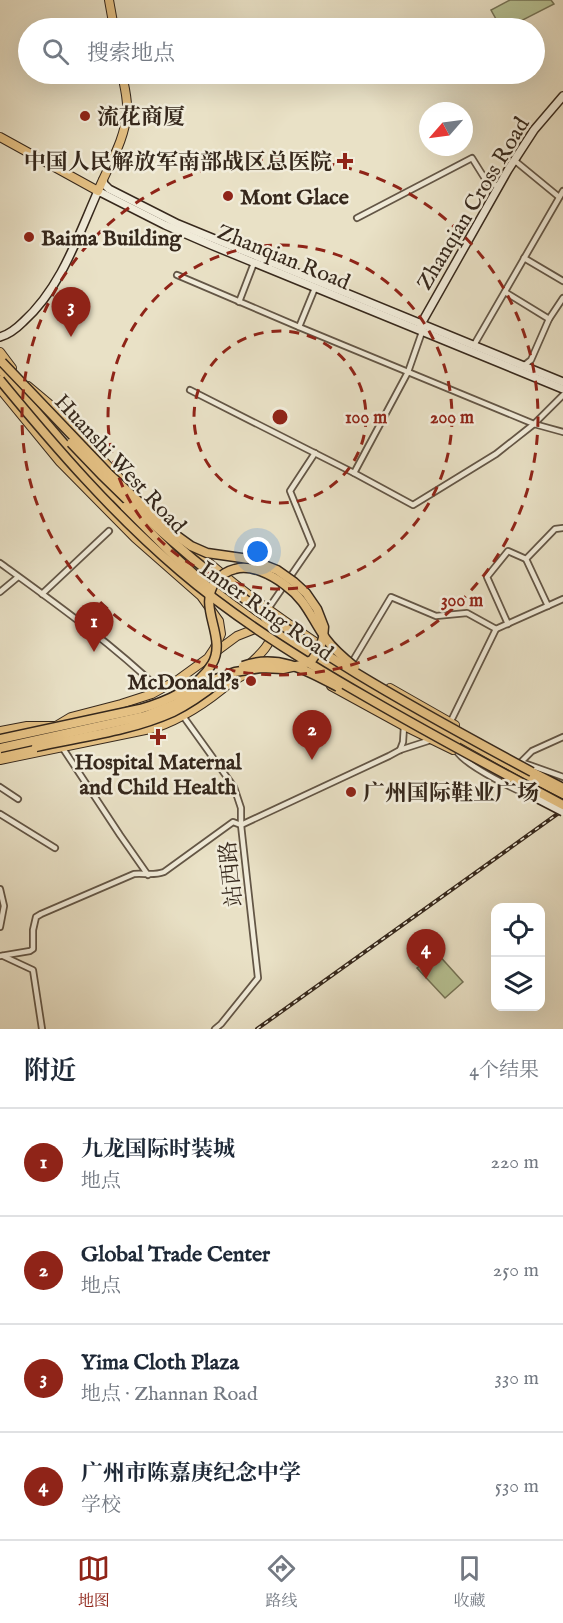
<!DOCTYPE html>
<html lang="zh">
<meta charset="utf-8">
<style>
body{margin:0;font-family:"IM FELL English","Noto Serif SC",serif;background:#f6f6f7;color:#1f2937}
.controls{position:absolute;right:18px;bottom:18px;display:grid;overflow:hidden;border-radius:12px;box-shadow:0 6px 24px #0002}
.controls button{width:54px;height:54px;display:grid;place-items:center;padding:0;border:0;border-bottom:2px solid #e0e1e3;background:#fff;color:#1f2937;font:30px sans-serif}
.compass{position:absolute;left:419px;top:102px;width:54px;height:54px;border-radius:50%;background:#fff;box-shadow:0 6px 24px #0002;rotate:242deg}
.you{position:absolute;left:258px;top:552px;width:21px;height:21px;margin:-15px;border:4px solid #fff;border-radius:50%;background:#1a73e8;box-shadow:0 0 0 9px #1a73e833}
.badge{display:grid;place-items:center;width:39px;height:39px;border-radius:50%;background:#8f2418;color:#fff;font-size:20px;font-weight:700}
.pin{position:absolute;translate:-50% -50px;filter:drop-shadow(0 2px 3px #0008)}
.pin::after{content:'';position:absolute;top:32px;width:21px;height:18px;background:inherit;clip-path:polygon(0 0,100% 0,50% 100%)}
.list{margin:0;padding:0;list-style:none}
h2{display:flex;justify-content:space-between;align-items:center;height:78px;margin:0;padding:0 24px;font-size:26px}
h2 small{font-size:20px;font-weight:400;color:#747a83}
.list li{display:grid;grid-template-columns:39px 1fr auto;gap:18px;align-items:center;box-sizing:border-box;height:108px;padding:0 24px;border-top:2px solid #e0e1e3}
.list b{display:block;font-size:22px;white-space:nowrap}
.list p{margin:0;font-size:20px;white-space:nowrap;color:#747a83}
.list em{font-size:20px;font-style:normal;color:#747a83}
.icon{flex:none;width:33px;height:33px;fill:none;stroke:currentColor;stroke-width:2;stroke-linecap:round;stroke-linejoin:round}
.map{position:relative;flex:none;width:563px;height:1029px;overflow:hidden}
.search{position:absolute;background:#fff;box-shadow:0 6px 24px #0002;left:18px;right:18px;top:18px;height:66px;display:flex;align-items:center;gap:15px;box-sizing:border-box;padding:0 21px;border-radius:33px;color:#747a83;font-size:22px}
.sheet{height:510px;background:#fff}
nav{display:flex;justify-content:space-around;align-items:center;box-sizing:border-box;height:84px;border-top:2px solid #e0e1e3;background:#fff;font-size:16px;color:#747a83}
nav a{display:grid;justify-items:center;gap:3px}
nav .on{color:#8f2418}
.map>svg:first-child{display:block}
</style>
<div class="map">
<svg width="563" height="1029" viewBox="0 0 563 1029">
<rect width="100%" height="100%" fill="#e9e1c6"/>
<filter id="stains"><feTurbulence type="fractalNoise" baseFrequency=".00333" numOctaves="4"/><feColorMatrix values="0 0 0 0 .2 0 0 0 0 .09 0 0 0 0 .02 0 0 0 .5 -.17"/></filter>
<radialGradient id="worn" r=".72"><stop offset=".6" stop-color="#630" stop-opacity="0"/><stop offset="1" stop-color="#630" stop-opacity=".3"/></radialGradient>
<!-- green -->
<g fill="#b7c294" stroke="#767558" stroke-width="1.5">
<polygon points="510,0 551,0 554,4 507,28 501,28 491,10"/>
<polygon points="436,952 463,982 445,998 417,968"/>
</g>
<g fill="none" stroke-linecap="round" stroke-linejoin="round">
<defs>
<g id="street">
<polyline points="514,160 559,197"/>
<polyline points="357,218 472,158 487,182 499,186"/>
<polyline points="524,258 563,281"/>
<polyline points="177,275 299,327 534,424 563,395"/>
<polyline points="505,292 549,319"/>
<polyline points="239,302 254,263"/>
<polyline points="299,327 315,288"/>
<polyline points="474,345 563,191"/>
<polyline points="522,367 531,360 549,319 563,298"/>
<polyline points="190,390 354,473 408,372 422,332"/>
<polyline points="354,473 413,505 496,454 534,424 563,432"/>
<path d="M0 563C55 603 111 643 160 690"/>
<polyline points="0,592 18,577"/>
<polyline points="42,594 109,531"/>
<polyline points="548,606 526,559 555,529 563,528"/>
<polyline points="268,609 312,545 290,491 315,453"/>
<polyline points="508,624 487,577 508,551 526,559"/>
<polyline points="351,664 391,597 436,616 467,613 496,629 563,599"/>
<polyline points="183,716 234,787 241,808 241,825 258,978 221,1024 215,1029"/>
<polyline points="450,723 496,629"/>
<polyline points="563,737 532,751 521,762 563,777"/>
<polyline points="62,747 120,835 148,875"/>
<path d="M460 748 458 753C470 768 517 791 536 798"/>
<polyline points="400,750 403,742 404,726"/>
<polyline points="0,787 18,799"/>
<polyline points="0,814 55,848"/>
<polyline points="0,889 4,906 0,927"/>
<path d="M0 956 30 951 33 949V930L36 917 41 914 134 874C145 873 153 876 164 872L233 822 241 825 389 756 400 750 431 740"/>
<polyline points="3,956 33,970 42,1029"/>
</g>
<g id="secondary">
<polyline points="103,180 104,184 109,189 178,224 563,382"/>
<polyline points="421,327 421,324 508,170 534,130 563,96"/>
<path d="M0 337C10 334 16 329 23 322 61 288 78 236 98 191L165 225 211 245 563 389"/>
</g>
<g id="primary">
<polyline points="109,0 114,28"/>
<path d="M0 137 98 191C109 164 125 141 127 111 128 99 124 85 122 74"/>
<polyline points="0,352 12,368"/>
<polyline points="28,386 53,407 127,486"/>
<polyline points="0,389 60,462 135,538 201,596 219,621 221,634 214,649 208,658 179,679 152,694 121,704 71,717 56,726 27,726 0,731"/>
<polyline points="69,454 110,498"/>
<path d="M192 548C237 589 287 624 338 657"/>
<path d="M208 586C285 647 371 695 456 743"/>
<path d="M265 618C313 655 366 685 419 715 467 742 514 769 563 794"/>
<polyline points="214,653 237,636 260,627"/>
<path d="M250 664C259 655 270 646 272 633"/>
<polyline points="230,683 252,670"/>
<polyline points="331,686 404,726 453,750"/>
<polyline points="390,688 455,725"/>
<path d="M0 760 155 728C184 718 209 701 232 681"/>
<polyline points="506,778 526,791"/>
</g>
<g id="highway">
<polyline points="0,369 66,446 125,507"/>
<polyline points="0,754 36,747"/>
<polyline points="532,772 563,788"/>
</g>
</defs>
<!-- street casing -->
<use href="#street" stroke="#635646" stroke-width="8"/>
<!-- secondary casing -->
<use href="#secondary" stroke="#36281c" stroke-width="10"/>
<!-- primary casing -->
<use href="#primary" stroke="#36281c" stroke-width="10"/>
<!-- highway casing -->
<use href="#highway" stroke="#36281c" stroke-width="11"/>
<!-- street -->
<use href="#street" stroke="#f1ecda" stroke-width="4.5"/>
<!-- secondary -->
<use href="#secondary" stroke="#f1ecda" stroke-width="7"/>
<!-- primary -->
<use href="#primary" stroke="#e4c083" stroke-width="8"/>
<!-- highway -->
<use href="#highway" stroke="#e4c083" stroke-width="8"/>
<defs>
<polyline id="rail" points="257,1029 563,810"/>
</defs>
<!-- rail casing -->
<use href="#rail" stroke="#36281c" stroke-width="4"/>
<!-- rail -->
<use href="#rail" stroke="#f1ecda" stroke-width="1.5" stroke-dasharray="4.5" stroke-linecap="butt"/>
<defs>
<polyline id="secondary-bridge" points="536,798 563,812"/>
<g id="highway-bridge">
<path d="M0 380C56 448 113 514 180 571 237 620 303 661 368 698 432 735 497 770 563 805"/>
<path d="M71 443C109 484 150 523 193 559 296 644 415 709 532 772"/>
<polyline points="125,507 173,555 208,587"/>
<path d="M243 666C278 653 308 671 338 687"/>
<path d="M0 739 140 709C165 702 198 688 212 664 228 637 196 607 216 581 221 575 227 571 235 569 251 564 272 575 285 585 307 601 311 618 326 639 334 650 345 659 355 667"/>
<path d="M36 747C81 737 131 731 173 712 190 704 205 693 220 681"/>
<polyline points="0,748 145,716 175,704 216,679 235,672 261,668 283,669 301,665 312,660 320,648 323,638 324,627 317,609 306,593 294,582 277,570 249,559 207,553 191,546 173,533 110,475 2,362"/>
</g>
</defs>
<!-- secondary-bridge casing -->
<use href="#secondary-bridge" stroke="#36281c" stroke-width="10" stroke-linecap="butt"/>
<!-- highway-bridge casing -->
<use href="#highway-bridge" stroke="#36281c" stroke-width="11" stroke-linecap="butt"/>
<!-- secondary-bridge -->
<use href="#secondary-bridge" stroke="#f1ecda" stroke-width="7"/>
<!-- highway-bridge -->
<use href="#highway-bridge" stroke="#e4c083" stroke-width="8"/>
</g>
<!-- distance rings -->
<g fill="none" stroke="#8f2418" stroke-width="3" stroke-dasharray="10 8">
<circle cx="280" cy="417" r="86"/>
<circle cx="280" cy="417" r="172"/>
<circle cx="280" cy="417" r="258"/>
</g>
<!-- markers -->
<g fill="#8f2418" stroke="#f1ecda" stroke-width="2">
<circle cx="85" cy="116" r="6"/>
<path d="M342 152h6v6h6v6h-6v6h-6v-6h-6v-6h6z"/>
<circle cx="228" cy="196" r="6"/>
<circle cx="29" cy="237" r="6"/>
<circle cx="251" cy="681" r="6"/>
<path d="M155 728h6v6h6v6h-6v6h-6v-6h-6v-6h6z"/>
<circle cx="351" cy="792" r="6"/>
</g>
<g text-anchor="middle" stroke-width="5" stroke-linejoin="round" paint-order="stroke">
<!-- poi labels -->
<g font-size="22" font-weight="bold" fill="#36281c" stroke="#f1ecda" text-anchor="start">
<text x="97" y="124">流花商厦</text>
<text x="332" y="169" text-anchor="end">中国人民解放军南部战区总医院</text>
<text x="240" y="204">Mont Glace</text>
<text x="41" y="245">Baima Building</text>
<text x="239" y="689" text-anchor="end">McDonald's</text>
<text x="158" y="769" text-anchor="middle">Hospital Maternal<tspan x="158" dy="25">and Child Health</tspan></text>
<text x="363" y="800">广州国际鞋业广场</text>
</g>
<!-- street labels -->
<g font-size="22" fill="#36281c" stroke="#f1ecda">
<text transform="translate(472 203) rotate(-59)" y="8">Zhanqian Cross Road</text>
<text transform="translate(284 256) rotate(22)" y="8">Zhanqian Road</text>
<text transform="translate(121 463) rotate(47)" y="8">Huanshi West Road</text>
<text transform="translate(267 610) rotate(35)" y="8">Inner Ring Road</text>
<text transform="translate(230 874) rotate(-96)" y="8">站西路</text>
</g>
</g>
<circle cx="280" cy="417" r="9" fill="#8f2418" stroke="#f1ecda" stroke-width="3"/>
<g font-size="18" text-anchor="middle" font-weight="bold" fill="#8f2418" stroke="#f1ecda" stroke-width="5" stroke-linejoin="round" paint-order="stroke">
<text x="366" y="423">100 m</text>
<text x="452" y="423">200 m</text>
<text x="462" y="606">300 m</text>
</g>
<rect width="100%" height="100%" filter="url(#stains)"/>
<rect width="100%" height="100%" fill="url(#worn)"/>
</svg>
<div class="controls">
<button><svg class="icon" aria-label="locate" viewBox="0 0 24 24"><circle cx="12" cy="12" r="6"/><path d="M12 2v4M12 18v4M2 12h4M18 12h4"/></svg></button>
<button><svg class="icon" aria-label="layers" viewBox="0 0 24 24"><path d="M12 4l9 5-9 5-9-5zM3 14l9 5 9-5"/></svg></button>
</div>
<svg class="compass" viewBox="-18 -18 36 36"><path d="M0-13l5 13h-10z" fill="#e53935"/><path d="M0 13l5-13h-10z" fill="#747a83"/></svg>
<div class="you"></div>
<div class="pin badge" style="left:94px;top:652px">1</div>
<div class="pin badge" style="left:312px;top:760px">2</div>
<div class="pin badge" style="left:71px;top:337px">3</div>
<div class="pin badge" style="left:426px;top:979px">4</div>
<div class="search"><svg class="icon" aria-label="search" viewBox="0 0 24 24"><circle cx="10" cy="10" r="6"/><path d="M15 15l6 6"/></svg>搜索地点</div>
</div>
<section class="sheet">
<h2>附近<small>4个结果</small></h2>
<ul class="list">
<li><span class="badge">1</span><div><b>九龙国际时装城</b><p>地点</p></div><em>220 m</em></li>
<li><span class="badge">2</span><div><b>Global Trade Center</b><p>地点</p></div><em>250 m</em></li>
<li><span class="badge">3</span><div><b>Yima Cloth Plaza</b><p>地点 · Zhannan Road</p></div><em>330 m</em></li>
<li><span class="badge">4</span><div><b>广州市陈嘉庚纪念中学</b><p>学校</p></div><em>530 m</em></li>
</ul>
</section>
<nav>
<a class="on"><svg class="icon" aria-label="map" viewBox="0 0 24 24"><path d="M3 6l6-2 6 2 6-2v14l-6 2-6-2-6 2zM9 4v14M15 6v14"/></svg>地图</a>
<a><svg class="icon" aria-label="directions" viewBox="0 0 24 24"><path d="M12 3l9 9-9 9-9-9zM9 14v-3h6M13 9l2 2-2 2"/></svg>路线</a>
<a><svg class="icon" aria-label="saved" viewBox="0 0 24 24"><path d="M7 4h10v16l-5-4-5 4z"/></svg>收藏</a>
</nav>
